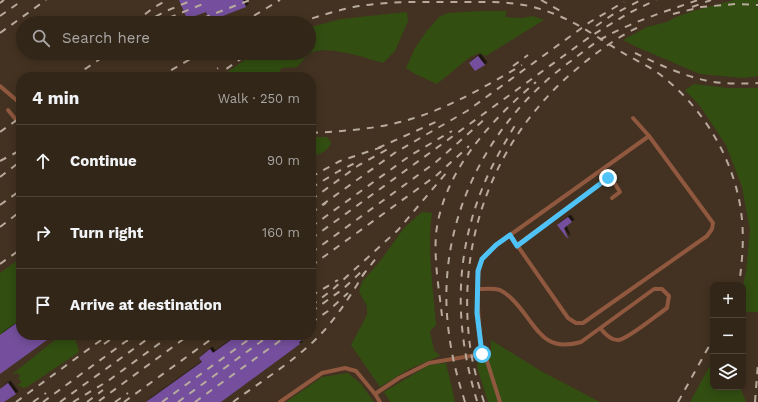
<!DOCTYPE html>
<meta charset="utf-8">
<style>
body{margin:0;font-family:"Work Sans",sans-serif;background:#3a2e22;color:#f1f3f6}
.controls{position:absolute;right:12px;bottom:12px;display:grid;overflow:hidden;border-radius:8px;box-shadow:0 2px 10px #0003}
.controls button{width:36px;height:36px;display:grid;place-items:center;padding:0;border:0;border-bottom:1px solid #4d4338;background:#322619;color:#f1f3f6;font:20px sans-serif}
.stop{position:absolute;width:12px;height:12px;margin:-9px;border:3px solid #4fc3f7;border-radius:50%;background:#fff}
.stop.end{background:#4fc3f7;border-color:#fff;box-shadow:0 1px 4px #0008}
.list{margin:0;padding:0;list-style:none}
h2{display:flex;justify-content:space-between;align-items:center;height:52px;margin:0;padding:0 16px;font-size:17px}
h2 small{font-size:13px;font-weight:400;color:#a8a5a2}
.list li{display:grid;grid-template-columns:26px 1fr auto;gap:12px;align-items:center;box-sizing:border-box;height:72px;padding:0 16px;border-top:1px solid #4d4338}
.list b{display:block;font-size:15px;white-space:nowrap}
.list em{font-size:13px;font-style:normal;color:#a8a5a2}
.icon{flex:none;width:22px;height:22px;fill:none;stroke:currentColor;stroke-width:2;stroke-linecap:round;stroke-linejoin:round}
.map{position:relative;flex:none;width:758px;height:402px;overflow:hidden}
.search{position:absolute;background:#322619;box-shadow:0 2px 10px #0003;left:16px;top:16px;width:300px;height:44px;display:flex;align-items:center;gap:10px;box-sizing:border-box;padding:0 14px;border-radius:22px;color:#a8a5a2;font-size:15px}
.panel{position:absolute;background:#322619;box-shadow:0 2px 10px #0003;left:16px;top:72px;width:300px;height:268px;border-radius:16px}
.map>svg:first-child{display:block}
</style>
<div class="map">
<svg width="758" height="402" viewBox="0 0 758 402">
<defs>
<filter id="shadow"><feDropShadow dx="2.5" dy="-2.5" stdDeviation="0" flood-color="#0009"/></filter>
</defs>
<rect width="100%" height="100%" fill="#433221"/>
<!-- green -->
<g fill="#324e11">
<polygon points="734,0 758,0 758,76 743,78 700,74 639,48 623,40 647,27 667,22 676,17 693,11"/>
<polygon points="480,11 507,11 505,17 522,18 533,16 544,20 486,56 479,53 470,57 437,84 415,74 406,68 415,48 426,32 439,17 448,13"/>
<path d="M407 12 408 21 395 51 383 63C365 58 330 46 313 52 307 54 301 63 297 67L282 68 276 77H220L255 53H309V28L311 27 341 19Z"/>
<polygon points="694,84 728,88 758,88 758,312 743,312 743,285 746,272 750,230 742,187 726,145 700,106 685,90"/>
<path d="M311 137H327L331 142C329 152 320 153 311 157Z"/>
<path d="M422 212 432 213C427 249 433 288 436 325L430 331 434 350 440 356 409 369 380 387 351 345 367 315V306L359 292 362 282 381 260 404 228Z"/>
<polygon points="21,258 21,320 0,335 0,273"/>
<polygon points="61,335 72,335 76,341 79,352 27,387 23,388 17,385 22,382 18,378 20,376 18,373 12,375 15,372"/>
<polygon points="491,340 541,371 600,402 488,402 477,367 478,362 489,358 491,354"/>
<polygon points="713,360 713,387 740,387 746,402 690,402"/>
<polygon points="446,363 455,402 390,402 384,392 429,365"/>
<polygon points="348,373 361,384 374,402 286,402 322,377"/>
</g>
<!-- building -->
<g fill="#74509d" filter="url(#shadow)">
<polygon points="179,0 243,0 246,7 210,21 206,12 187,19"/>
<polygon points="478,56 485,65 475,71 469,63"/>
<polygon points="568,217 572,222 564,228 568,238 567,238 557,225"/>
<polygon points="21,320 21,335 44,335 47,340 0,374 0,335"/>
<polygon points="238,335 309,335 299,342 300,344 221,402 146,402 202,362 199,358 210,349 213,353"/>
<polygon points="8,383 16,394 4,402 0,402 0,389"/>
</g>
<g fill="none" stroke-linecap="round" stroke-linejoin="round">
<!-- lane -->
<g stroke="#90583f" stroke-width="4">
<polyline points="0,86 21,104"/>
<polyline points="8,110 21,126"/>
<polyline points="633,118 649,136"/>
<polyline points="517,245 608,178 614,182 620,192 612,198"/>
<path d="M478 289C485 289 493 288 500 290 504 292 509 296 512 299 536 322 540 354 581 342L654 289H662L669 296 667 308C657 315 629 338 619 340 611 341 605 334 601 329"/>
<path d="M482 354C480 335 472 273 483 258 486 253 492 249 496 245L649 136 713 223 712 229 707 236 583 323H576L568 318 510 235"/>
<polyline points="375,394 380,402"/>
<polyline points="280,402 322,373 345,368 356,371 375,394 399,378 429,363 482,354 486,358 500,402"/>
</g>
<!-- rail -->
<g stroke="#b8ab9e" stroke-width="2" stroke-dasharray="7 7" stroke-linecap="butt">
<polyline points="541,0 564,13"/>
<polyline points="0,3 4,0"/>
<polyline points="692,7 711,0"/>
<polyline points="673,14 701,7 736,4 758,5"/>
<polyline points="0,16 23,0"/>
<polyline points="134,23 153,8 167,0"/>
<polyline points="143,23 166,11 193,0"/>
<polyline points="156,23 203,4"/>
<polyline points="190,23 250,0"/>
<polyline points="242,23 280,0"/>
<path d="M299 23C318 16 338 10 359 6 391 1 425 2 458 2 482 2 506 1 529 6 564 14 588 31 618 50 631 58 645 64 658 73 704 107 737 163 742 220 744 242 742 263 739 285"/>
<polyline points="596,26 612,15 641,0"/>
<polyline points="0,33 46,0"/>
<path d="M635 53C658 64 683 76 708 81 725 84 741 84 758 83"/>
<polyline points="513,66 528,55"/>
<polyline points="73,77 100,59 113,53"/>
<polyline points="159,77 201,53"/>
<polyline points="206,77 218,68"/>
<polyline points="215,77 249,53"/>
<polyline points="0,132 21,117"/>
<path d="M311 133C345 131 379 129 411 119 451 107 486 86 522 65"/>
<polyline points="378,148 438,121"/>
<polyline points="0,161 21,150"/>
<polyline points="0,177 21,161"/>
<polyline points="311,177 340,161 382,147"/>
<polyline points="311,188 339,171 355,163"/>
<polyline points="311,200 359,165 388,149"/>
<polyline points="0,205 21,190"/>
<polyline points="322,205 396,152 467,111 590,22 624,2"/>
<polyline points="311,213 326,203"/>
<polyline points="0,227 21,211"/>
<polyline points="311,227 411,155 452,131"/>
<polyline points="311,239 591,36 629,13 656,0"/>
<polyline points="311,253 436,162 485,119"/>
<polyline points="0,264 21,249"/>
<polyline points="311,266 437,175 469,146"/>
<polyline points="362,276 377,257"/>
<polyline points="311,296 338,280"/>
<polyline points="311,306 332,290 398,230 447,172"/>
<polyline points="311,312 343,289 361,272"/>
<path d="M442 316C439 289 434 261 436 234 443 172 490 121 536 82"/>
<polyline points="311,323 328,311 348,293"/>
<polyline points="104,344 117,335"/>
<polyline points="99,401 189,335"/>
<path d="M477 401C455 329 454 260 482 189 491 166 504 144 517 122"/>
<polyline points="16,402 108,335"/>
<polyline points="33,402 46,393"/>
<polyline points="43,402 125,342 137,335"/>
<polyline points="60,402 153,335"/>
<polyline points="73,402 108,381 171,335"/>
<polyline points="87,402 103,390"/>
<polyline points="115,402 128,393"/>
<polyline points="124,402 217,335"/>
<polyline points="162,402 255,335"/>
<polyline points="178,402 270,335"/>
<polyline points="195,402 288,335"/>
<path d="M233 402C260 382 290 364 314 341 335 321 350 296 365 272"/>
<path d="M465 402C458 380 452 358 449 334 434 227 484 124 571 61 582 53 593 43 605 37 634 21 667 11 698 0"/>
<path d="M484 402C477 381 471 359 469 337 458 236 496 138 573 72 594 54 618 36 643 25"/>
<polyline points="678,402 713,339"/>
<polyline points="755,402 758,363"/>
</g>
</g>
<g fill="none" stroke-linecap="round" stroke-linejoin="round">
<!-- route -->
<polyline stroke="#4fc3f7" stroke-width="5" points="482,354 477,313 478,271 482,259 496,245 510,235 517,246 608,178"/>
</g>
</svg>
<div class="controls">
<button>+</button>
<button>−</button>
<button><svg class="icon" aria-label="layers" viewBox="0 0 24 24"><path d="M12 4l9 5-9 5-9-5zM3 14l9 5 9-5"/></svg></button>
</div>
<div class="stop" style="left:482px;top:354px"></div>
<div class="stop end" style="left:608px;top:178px"></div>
<div class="search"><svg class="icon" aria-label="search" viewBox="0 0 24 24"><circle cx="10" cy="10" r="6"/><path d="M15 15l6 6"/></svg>Search here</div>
<section class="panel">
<h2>4 min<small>Walk · 250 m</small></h2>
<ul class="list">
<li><svg class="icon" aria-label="ahead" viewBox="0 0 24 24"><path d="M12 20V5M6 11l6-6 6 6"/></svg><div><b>Continue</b></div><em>90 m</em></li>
<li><svg class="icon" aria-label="right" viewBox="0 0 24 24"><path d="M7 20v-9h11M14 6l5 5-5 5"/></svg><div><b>Turn right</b></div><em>160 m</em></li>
<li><svg class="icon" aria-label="arrive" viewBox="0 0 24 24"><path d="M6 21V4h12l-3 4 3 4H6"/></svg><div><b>Arrive at destination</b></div></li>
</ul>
</section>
</div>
